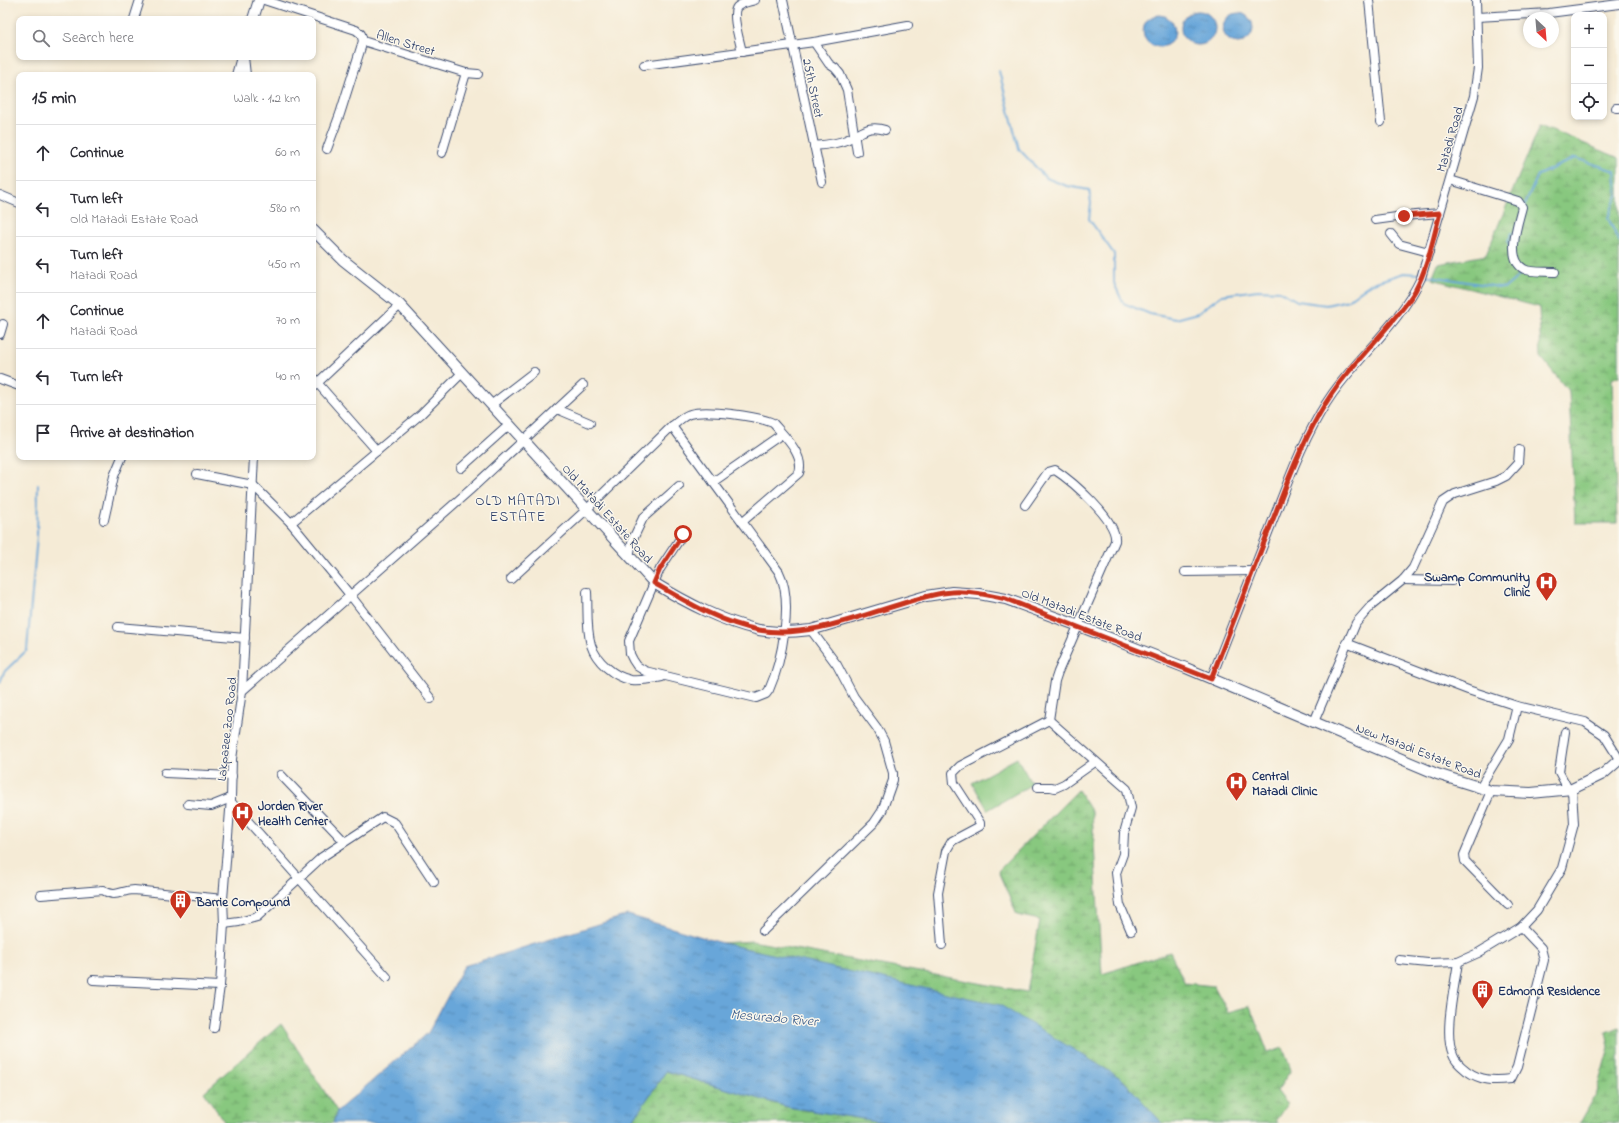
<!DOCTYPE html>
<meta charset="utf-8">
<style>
body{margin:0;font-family:"Indie Flower",sans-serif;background:#f2f2f3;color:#2b2b33}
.controls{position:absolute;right:12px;top:12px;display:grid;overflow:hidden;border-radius:8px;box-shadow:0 2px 6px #0003}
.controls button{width:36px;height:36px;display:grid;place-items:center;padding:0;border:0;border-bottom:1px solid #e1e1e2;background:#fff;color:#2b2b33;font:20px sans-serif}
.compass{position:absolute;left:1523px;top:12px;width:36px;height:36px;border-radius:50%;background:#fff;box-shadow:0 2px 6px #0003;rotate:154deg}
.stop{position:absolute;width:12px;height:12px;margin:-9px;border:3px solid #c8321e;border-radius:50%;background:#fff}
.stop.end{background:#c8321e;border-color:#fff;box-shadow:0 1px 4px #0008}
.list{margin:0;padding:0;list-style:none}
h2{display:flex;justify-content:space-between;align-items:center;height:52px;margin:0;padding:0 16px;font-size:17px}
h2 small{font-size:13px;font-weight:400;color:#7c7c81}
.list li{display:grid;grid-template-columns:26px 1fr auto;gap:12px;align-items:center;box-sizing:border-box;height:56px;padding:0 16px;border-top:1px solid #e1e1e2}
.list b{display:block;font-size:15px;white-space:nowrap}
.list p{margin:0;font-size:13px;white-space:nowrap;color:#7c7c81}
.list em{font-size:13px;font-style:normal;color:#7c7c81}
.icon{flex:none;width:22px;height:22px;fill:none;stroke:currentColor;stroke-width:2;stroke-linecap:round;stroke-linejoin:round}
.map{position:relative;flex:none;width:1619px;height:1123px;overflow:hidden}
.search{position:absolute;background:#fff;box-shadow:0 2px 6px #0003;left:16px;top:16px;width:300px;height:44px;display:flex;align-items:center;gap:10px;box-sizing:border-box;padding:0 14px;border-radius:8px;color:#7c7c81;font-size:15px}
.panel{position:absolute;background:#fff;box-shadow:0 2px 6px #0003;left:16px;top:72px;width:300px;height:388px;border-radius:8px}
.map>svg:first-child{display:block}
</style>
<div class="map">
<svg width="1619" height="1123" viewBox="0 0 1619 1123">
<defs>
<pattern id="wetland-marsh" width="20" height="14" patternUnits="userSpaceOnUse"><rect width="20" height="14" fill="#88c87f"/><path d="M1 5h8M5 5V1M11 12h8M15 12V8" fill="none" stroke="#6ea36b"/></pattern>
<pattern id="water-ripples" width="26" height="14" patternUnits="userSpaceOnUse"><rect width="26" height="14" fill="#67a6d9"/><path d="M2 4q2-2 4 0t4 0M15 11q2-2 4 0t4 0" fill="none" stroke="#5488b3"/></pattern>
</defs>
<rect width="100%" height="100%" fill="#fbf7ec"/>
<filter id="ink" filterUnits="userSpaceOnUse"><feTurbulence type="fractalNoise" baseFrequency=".025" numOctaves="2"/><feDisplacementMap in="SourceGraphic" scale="8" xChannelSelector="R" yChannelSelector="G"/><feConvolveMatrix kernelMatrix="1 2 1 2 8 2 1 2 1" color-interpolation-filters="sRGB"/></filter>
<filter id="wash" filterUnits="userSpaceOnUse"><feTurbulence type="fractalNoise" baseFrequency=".012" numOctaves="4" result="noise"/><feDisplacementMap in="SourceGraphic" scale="16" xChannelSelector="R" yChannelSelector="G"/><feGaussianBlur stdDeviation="0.9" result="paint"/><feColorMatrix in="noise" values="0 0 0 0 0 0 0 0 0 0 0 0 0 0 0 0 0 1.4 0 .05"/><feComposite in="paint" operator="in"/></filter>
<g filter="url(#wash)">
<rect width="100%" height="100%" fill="#f5ebd6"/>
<!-- wetland -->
<g fill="url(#wetland-marsh)" stroke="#527c6e">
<polygon points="1540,125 1619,158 1619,376 1612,379 1617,523 1575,523 1569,392 1541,357 1539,307 1432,279 1438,264 1486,255"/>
<polygon points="1078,790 1092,812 1102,974 1170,952 1185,983 1214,986 1228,1012 1250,1006 1268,1053 1283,1048 1291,1070 1277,1091 1287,1104 1276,1120 1278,1123 1162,1123 1122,1079 722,943 752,941 1027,992 1040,920 1017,915 998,871"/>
<polygon points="281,1024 337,1111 333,1123 225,1123 204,1092"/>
<polygon points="1619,1027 1619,1123 1580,1123 1595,1096 1609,1047 1606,1032"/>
<polygon points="666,1071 787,1107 889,1123 631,1123"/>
</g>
<!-- green -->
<polygon fill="#88c87f" stroke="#527c6e" points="1017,758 1032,784 988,810 972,783"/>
<!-- water -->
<g fill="url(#water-ripples)" stroke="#416a9c">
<circle cx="1198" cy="28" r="17"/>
<circle cx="1238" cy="28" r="15"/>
<circle cx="1159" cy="31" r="16"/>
<polygon points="628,915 722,943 1000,1005 1122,1079 1162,1123 889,1123 788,1107 666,1071 631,1123 333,1123 337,1111 428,1033 464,966"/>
</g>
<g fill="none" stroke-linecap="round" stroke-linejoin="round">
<!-- stream -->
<g stroke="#67a6d9" stroke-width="2">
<polyline points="999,71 1019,149 1046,178 1067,186 1089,190 1091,203 1089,219 1114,254 1114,283 1123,303 1150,314 1176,319 1198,313 1222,295 1258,290 1280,291 1297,301 1326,305 1348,300 1370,284 1404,273 1419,274"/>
<polyline points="1525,205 1538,175 1575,158 1615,171 1617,195 1608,218 1619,241"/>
<polyline points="1511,251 1508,242 1512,233"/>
<polyline points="1424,275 1505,288 1520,275 1516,266"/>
<polyline points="0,683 4,672 27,650 37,536 38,485"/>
</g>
</g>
</g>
<g filter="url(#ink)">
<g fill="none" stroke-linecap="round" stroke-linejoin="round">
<defs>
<g id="minor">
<polyline points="264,0 356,30 361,34 363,41 466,73 478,74"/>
<polyline points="783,0 822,182"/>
<polyline points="1369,0 1381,122"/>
<polyline points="1477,17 1549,13 1619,4"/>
<polyline points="134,19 140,0"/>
<polyline points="814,42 829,64 835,68 840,74 847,90 857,152"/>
<path d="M742 52C740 42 731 14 737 7 741 3 749 2 755 0"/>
<polyline points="644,65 814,42 908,25"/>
<polyline points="236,75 241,57"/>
<polyline points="1616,108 1619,108"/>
<path d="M814 146C824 145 837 144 846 140 862 134 867 124 885 130"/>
<polyline points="327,149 340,114 363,41"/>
<polyline points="442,153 466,73"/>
<path d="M1450 180 1518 201 1522 207C1518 223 1505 259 1524 269 1531 273 1547 271 1555 272"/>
<polyline points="0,195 19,203"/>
<polyline points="1375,220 1404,216 1440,213"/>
<polyline points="1391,234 1399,244 1429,252"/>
<polyline points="0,334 3,324"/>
<polyline points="313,378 377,451"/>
<polyline points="0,379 19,386"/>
<polyline points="313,387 400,305"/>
<polyline points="491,405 534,372"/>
<polyline points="557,409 590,423"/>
<polyline points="461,468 509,425"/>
<polyline points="197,474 253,485 291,523 421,414 462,373"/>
<polyline points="713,482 782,434"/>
<polyline points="104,520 114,476 122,457"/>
<polyline points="291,523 351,596 431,699"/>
<path d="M683 534 660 569 629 641 630 654 633 660 637 666 645 671 756 698 766 694 769 690C782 661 794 601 779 572 743 523 708 475 672 426 678 422 683 416 690 414 706 409 757 416 773 423 784 436 805 455 799 473L742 522"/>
<polyline points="629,556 633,539 643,518 679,486"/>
<polyline points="1185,572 1253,571"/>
<polyline points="511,579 586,510 672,426"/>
<polyline points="1403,580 1452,581"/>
<path d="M587 592C588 609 586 628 591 645 596 661 614 677 631 680 642 681 652 679 662 677"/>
<polyline points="118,627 245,638"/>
<polyline points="1346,643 1468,690 1517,706 1585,722 1604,735 1619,759"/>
<path d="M1211 679 1289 479C1302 446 1317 413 1339 385 1366 350 1402 319 1421 278L1474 96 1478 68 1476 0"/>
<polyline points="242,691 470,490 583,385"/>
<polyline points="1049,720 1127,789 1131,808 1124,833 1123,854 1116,873 1120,905 1131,931"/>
<polyline points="1314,722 1356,623 1371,606 1403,580 1413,568 1443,502 1455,494 1496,481 1506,476 1518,463 1519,450"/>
<polyline points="1565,732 1559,772 1568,789"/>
<polyline points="165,773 232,776"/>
<polyline points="281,775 344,841"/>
<polyline points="1038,787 1051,787 1055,788 1064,784 1095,762"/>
<polyline points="1480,787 1509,739 1517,706"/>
<polyline points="1491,791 1464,855 1465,861 1508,905"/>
<polyline points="231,802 387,977"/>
<polyline points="188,804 211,806 231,798"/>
<path d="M41 895 103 890C117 899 120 890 134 890L223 899"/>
<polyline points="224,924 239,922 257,917 322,857 383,817 395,823 434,882"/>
<polyline points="763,931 874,823 882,811 893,780 893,773 884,741 877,728 854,697 837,665 811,630"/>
<path d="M942 945 938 893 946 851 952 841 980 826V823L954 783 953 773 960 766 1049 720 1055 681 1058 672 1115 541C1118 521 1072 481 1055 470L1048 472 1025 505"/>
<polyline points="1399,960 1428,963 1458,962 1478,953 1521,927 1537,910 1562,868 1574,824 1572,789"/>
<path d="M1458 962C1455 985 1443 1034 1453 1055 1455 1062 1462 1067 1467 1071 1481 1081 1494 1081 1511 1079L1517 1067 1544 960 1541 948 1521 927"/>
<polyline points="93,980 220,986"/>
<polyline points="214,1028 220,986 224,924 223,899 231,798 232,759 242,691 254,457"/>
</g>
<g id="tertiary">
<polyline points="253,19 259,0"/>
<polyline points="243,57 245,75"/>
<path d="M313 230 343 260 400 305 654 583C687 603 721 621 759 630 775 633 794 632 811 630L926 596 952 592 979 594 1006 599 1079 626 1186 668 1437 774 1491 791 1531 793 1572 789 1603 774 1619 760"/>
</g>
</defs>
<!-- minor casing -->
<use href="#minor" stroke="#3c4b70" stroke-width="10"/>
<!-- tertiary casing -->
<use href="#tertiary" stroke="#3c4b70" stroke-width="12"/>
<!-- minor -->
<use href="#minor" stroke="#fff" stroke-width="8"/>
<!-- tertiary -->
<use href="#tertiary" stroke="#fff" stroke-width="10"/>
</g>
</g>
<g fill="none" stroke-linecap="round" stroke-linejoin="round" filter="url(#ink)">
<!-- route -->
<path stroke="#c8321e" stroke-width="5" d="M683 534 660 569 654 583C687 602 721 623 759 630 806 639 860 616 904 603 920 598 936 593 952 592 970 591 988 595 1006 599L1211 679 1289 478C1302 446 1317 413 1338 385 1354 364 1372 345 1389 325 1398 314 1408 303 1415 291 1428 267 1433 239 1440 213L1404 216"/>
</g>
<!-- icons -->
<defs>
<symbol id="hospital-pin" viewBox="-11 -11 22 30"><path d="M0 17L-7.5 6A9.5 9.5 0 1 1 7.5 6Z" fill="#c8321e" stroke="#fbf7ec"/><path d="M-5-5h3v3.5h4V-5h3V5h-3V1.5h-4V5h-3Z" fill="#fff"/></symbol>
<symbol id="building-pin" viewBox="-11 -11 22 30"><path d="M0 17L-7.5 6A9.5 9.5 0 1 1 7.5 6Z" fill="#c8321e" stroke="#fbf7ec"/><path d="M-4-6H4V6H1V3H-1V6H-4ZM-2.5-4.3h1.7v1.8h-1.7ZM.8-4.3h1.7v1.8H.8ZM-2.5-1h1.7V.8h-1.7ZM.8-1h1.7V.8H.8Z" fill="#fff"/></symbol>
</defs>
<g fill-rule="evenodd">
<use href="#hospital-pin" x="1534" y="570" width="25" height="34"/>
<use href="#hospital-pin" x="1224" y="770" width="25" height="34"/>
<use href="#hospital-pin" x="230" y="800" width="25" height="34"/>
<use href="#building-pin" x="168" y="888" width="25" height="34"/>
<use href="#building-pin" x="1470" y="978" width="25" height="34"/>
</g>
<g text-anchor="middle" stroke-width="3" stroke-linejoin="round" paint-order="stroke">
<!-- street labels -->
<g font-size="13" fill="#1b2f5e" stroke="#fbf7ec">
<text transform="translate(406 42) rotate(17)" y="5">Allen Street</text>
<text transform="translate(814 88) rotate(78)" y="5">25th Street</text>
<text transform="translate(1449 139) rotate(-74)" y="5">Matadi Road</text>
<text transform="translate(608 513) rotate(48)" y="5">Old Matadi Estate Road</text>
<text transform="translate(1082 614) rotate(21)" y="5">Old Matadi Estate Road</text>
<text transform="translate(226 729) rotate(-84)" y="5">Lakpazee Zoo Road</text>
<text transform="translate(1419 750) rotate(21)" y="5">New Matadi Estate Road</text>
</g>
<!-- poi labels -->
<g font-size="13" font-weight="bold" fill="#1b2f5e" stroke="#fbf7ec" text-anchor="start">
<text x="1530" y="581" text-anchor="end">Swamp Community<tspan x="1530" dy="15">Clinic</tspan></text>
<text x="1252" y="780">Central<tspan x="1252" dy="15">Matadi Clinic</tspan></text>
<text x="258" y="810">Jorden River<tspan x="258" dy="15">Health Center</tspan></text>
<text x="196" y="906">Barrie Compound</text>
<text x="1498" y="995">Edmond Residence</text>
</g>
<!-- neighbourhood labels -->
<g font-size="14" letter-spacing="1" fill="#1b2f5e" stroke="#fbf7ec">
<text x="518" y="505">OLD MATADI<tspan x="518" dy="16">ESTATE</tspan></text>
</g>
<!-- water labels -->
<g font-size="14" font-style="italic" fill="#365989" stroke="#fbf7ec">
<text transform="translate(774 1017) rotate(5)" y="5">Mesurado River</text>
</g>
</g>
</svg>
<div class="controls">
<button>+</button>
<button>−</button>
<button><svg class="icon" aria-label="locate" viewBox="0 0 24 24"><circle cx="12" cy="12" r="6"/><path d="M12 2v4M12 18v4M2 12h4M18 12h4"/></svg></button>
</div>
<svg class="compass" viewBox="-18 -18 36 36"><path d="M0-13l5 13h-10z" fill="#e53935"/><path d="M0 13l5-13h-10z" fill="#7c7c81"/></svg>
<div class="stop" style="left:683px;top:534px"></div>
<div class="stop end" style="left:1404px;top:216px"></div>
<div class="search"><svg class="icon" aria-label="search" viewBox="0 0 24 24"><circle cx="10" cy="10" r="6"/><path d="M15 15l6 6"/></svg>Search here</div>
<section class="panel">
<h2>15 min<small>Walk · 1.2 km</small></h2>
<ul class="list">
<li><svg class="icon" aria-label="ahead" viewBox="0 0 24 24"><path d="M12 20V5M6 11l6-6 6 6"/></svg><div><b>Continue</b></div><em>60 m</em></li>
<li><svg class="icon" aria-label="left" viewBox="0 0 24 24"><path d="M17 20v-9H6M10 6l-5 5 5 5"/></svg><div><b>Turn left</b><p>Old Matadi Estate Road</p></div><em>580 m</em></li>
<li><svg class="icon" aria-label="left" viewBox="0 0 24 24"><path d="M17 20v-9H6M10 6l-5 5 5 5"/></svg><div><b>Turn left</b><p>Matadi Road</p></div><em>450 m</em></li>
<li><svg class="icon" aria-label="ahead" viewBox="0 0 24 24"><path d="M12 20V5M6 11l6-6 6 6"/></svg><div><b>Continue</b><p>Matadi Road</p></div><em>70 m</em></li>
<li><svg class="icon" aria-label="left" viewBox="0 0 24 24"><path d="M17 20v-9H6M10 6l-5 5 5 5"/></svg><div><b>Turn left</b></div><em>40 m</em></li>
<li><svg class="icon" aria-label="arrive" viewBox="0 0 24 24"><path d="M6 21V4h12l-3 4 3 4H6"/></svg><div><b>Arrive at destination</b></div></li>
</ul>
</section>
</div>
